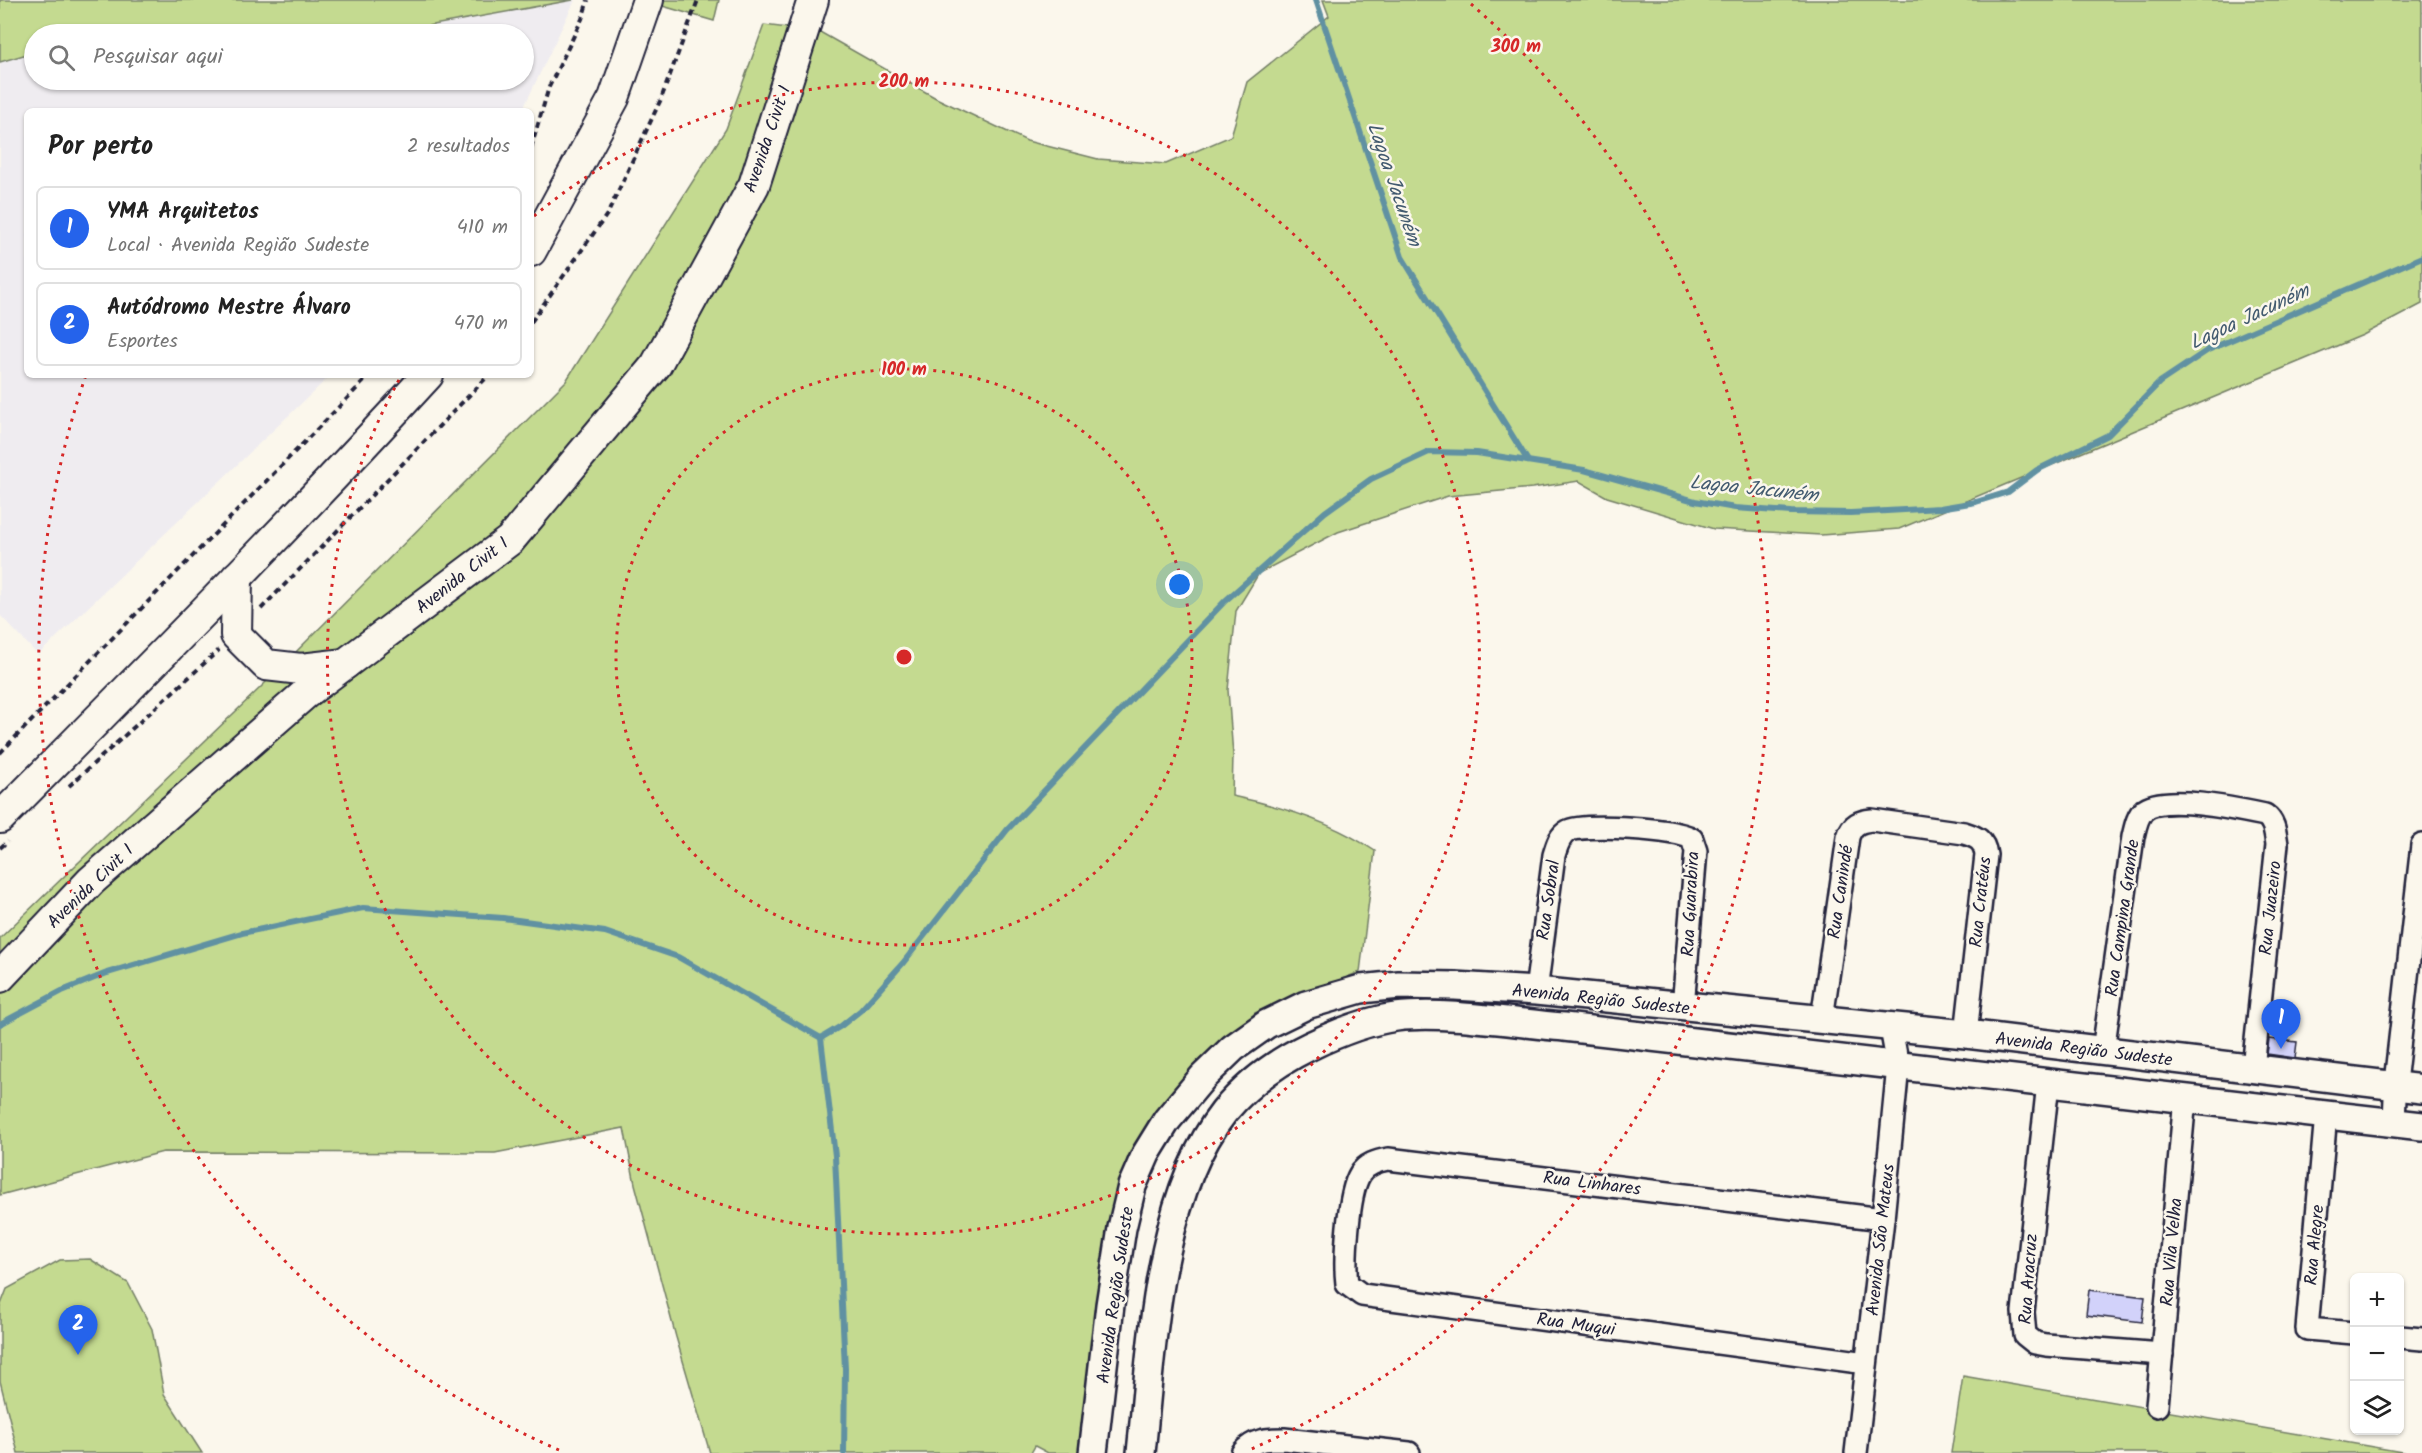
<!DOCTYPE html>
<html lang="pt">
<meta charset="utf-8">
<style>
body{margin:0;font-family:Kalam,sans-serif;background:#f2f2f2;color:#222}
.controls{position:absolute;right:18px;bottom:18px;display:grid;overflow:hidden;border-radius:9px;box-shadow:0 2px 4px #0004}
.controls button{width:54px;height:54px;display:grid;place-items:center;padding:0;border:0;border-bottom:2px solid #e0e0e0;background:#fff;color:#222;font:30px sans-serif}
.you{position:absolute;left:1180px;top:585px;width:21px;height:21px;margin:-15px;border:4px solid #fff;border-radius:50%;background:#1a73e8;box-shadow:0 0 0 9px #1a73e833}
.badge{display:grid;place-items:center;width:39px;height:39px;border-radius:50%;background:#2563eb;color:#fff;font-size:20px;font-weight:700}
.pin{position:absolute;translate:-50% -50px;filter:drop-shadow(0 2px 3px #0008)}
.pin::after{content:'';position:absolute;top:32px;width:21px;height:18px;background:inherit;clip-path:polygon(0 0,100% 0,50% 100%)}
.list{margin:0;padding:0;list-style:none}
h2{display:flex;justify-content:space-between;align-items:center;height:78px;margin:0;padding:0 24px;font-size:26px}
h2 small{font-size:20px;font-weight:400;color:#767676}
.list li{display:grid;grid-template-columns:39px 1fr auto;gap:18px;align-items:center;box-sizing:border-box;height:84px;margin:0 12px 12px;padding:0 12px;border:2px solid #e0e0e0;border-radius:9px}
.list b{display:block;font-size:22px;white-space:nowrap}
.list p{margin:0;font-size:20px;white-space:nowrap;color:#767676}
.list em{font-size:20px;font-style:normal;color:#767676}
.icon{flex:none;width:33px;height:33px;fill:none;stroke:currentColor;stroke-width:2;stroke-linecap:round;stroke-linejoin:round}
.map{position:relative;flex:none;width:2422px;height:1453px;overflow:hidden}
.search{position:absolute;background:#fff;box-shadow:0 2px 4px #0004;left:24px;top:24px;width:510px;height:66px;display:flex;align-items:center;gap:15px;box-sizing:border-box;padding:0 21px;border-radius:33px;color:#767676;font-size:22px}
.panel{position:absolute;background:#fff;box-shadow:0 2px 4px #0004;left:24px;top:108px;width:510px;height:270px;border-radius:9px}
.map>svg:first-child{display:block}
</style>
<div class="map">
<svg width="2422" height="1453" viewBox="0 0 2422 1453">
<rect width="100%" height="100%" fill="#fbf7ec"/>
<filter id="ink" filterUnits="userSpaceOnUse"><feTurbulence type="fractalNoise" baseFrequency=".0167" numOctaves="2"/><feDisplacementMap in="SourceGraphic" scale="12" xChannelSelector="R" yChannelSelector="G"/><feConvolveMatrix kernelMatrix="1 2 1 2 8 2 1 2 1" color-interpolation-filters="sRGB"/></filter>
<g filter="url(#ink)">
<!-- built -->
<polygon fill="#efecf0" points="531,0 575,0 522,111 27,111 27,375 331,375 38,655 0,615 0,41 34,39 34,80 87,80 89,88 131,80 524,80 524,34 358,34"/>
<!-- green -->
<g fill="#c4da90" stroke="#737e66" stroke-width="1.5">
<polygon points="0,0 573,0 383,34 34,34 34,52 0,62"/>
<polygon points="642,0 719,0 714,21"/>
<path d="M1323 0H2422V304L2363 335 1899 529 1821 535 1714 529 1607 497 1579 481 1532 488 1448 496 1338 532 1259 573 1236 611 1228 690 1233 755 1232 796C1281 806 1334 823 1375 851L1360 972 1255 1013 1128 1156 1089 1358 1082 1453H1048L1035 1446 1031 1453H710L676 1337 635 1184 624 1128 495 1153 163 1152 0 1195V938L260 688 566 381 726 129 764 25 820 32 936 98 1027 141 1098 159 1166 164 1231 136 1247 82 1329 16Z"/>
<polygon points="90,1259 128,1283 152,1329 164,1394 202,1453 18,1453 0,1381 0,1307 7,1289 60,1260"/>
<polygon points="1963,1376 2408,1453 1951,1453"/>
</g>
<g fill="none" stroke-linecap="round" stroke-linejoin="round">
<!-- stream -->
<g stroke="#6191a2" stroke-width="6">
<polyline points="1316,0 1402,257 1528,461"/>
<polyline points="0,1024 62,991 107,973 242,933 363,908 503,918 605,932 678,957 821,1038"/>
<polyline points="821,1038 841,1026 861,1010 903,963 1007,830 1225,601 1325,512 1371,479 1429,452 1477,453 1584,470 1695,501 1735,508 1791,512 1851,513 1940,508 1976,502 2008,492 2037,470 2108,435 2160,382 2208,350 2422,257"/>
<polyline points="821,1038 835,1156 845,1369 844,1453"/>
</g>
</g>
<!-- building -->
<g fill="#d2d2fa" stroke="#22223b" stroke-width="1.5">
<polygon points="2269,1039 2297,1042 2295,1058 2267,1054"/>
<polygon points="2089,1290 2145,1297 2142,1322 2086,1315"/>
</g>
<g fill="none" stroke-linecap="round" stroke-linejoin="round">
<defs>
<g id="minor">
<path d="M1536 991 1554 855C1557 846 1559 836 1568 831 1581 823 1682 829 1692 839L1696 851 1683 1007"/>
<path d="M1822 1019 1848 837C1852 824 1860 821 1872 820L1964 833C1977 837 1984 840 1986 855L1966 1034"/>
<path d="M2103 1051 2133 837C2135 829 2137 816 2144 810 2162 793 2241 810 2265 815 2275 822 2275 833 2277 844L2253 1068"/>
<polyline points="2048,1083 2023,1312 2025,1335 2035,1343 2046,1345 2162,1354"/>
<polyline points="2326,1114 2307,1329 2354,1333"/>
<polyline points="2394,1122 2396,1074 2422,845"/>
<polyline points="2400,1337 2422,1339"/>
<path d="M1866 1363 1362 1295 1347 1284C1344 1261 1348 1193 1360 1174 1366 1164 1377 1161 1388 1159L1883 1219"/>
<polyline points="2157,1406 2185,1098"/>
<path d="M1242 1453C1254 1439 1267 1439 1284 1439L1409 1453"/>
<polyline points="1856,1453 1883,1219 1898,1066 1891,1028"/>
</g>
<g id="tertiary">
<polyline points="1093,1453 1110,1305 1122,1228 1132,1186 1146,1154 1167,1120 1203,1077 1233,1048 1267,1024 1306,1005 1361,989 1399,985 1455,986 1536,991 1966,1034 2422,1089"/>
<path d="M1141 1453C1152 1349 1157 1197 1224 1112 1247 1084 1277 1062 1310 1046 1337 1033 1366 1021 1396 1017 1445 1011 1513 1023 1564 1027L2422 1126"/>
</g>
<g id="secondary">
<polyline points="531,251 614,98 648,0"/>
<polyline points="237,577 236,635 266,665 301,669 345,664"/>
<path d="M0 818C145 672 289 527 428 375"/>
<polyline points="0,977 91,881 305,694 510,540 656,365 754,185 813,0"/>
</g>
</defs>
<!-- minor casing -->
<use href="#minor" stroke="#22223b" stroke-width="26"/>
<!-- tertiary casing -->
<use href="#tertiary" stroke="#22223b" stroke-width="32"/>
<!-- secondary casing -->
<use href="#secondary" stroke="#22223b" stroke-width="34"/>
<!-- path -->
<g stroke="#22223b" stroke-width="4" stroke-dasharray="6 4.5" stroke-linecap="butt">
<polyline points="531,148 549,87 582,19 588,0"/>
<polyline points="531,322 608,213 661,99 698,0"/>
<polyline points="261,609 489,375"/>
<polyline points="0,753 370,375"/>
<polyline points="69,786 219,650"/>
<polyline points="0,848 8,841"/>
</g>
<!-- minor -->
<use href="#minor" stroke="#fbf7ec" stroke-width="21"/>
<!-- tertiary -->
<use href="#tertiary" stroke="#fbf7ec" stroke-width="27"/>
<!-- secondary -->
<use href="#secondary" stroke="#fbf7ec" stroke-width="30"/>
</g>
</g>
<!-- distance rings -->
<g fill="none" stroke="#d62828" stroke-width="3" stroke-dasharray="3 6">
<circle cx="904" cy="657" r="288"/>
<path d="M534 216A576 576 0 1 1 400 378"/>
<path d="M559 1450A865 865 0 0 1 86 375M1471 4A865 865 0 0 1 1249 1450"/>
</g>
<g text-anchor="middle" stroke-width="5" stroke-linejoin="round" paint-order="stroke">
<!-- street labels -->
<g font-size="18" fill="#22223b" stroke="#fbf7ec">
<text transform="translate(767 139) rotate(-71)" y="6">Avenida Civit I</text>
<text transform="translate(462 575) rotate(-38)" y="6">Avenida Civit I</text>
<text transform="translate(90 886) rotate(-44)" y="6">Avenida Civit I</text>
<text transform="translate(1840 892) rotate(-82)" y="6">Rua Canindé</text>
<text transform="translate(1548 900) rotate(-82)" y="6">Rua Sobral</text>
<text transform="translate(1980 902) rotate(-84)" y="6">Rua Cratéus</text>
<text transform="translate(1690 904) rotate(-87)" y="6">Rua Guarabira</text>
<text transform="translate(2270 908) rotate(-84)" y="6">Rua Juazeiro</text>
<text transform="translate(2122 918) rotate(-82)" y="6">Rua Campina Grande</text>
<text transform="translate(1601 999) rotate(6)" y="6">Avenida Região Sudeste</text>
<text transform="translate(2084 1049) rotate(7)" y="6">Avenida Região Sudeste</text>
<text transform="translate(1592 1183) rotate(7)" y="6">Rua Linhares</text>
<text transform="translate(1880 1240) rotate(-84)" y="6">Avenida São Mateus</text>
<text transform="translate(2314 1245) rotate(-85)" y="6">Rua Alegre</text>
<text transform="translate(2171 1252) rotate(-85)" y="6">Rua Vila Velha</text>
<text transform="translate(2028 1279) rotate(-86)" y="6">Rua Aracruz</text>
<text transform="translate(1115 1295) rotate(-82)" y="6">Avenida Região Sudeste</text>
<text transform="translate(1576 1324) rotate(8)" y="6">Rua Muqui</text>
</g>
<!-- water labels -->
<g font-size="20" font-style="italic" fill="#425a6f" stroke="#fbf7ec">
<text transform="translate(1395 184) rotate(71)" y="7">Lagoa Jacuném</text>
<text transform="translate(2249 316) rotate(-25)" y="7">Lagoa Jacuném</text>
<text transform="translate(1754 488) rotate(6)" y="7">Lagoa Jacuném</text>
</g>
</g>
<circle cx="904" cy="657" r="9" fill="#d62828" stroke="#fbf7ec" stroke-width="3"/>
<g font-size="18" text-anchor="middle" font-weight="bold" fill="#d62828" stroke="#fbf7ec" stroke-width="5" stroke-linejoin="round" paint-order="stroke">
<text x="1516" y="52">300 m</text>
<text x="904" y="87">200 m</text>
<text x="904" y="375">100 m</text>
</g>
</svg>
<div class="controls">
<button>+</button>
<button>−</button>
<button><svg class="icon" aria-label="layers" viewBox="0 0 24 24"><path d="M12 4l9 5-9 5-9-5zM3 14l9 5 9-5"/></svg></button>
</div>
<div class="you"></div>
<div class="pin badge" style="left:2281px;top:1049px">1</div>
<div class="pin badge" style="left:78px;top:1355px">2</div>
<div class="search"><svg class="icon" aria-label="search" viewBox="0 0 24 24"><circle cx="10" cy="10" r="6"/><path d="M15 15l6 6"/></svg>Pesquisar aqui</div>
<section class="panel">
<h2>Por perto<small>2 resultados</small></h2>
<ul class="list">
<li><span class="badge">1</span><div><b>YMA Arquitetos</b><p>Local · Avenida Região Sudeste</p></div><em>410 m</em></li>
<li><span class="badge">2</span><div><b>Autódromo Mestre Álvaro</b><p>Esportes</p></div><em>470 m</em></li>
</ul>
</section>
</div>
